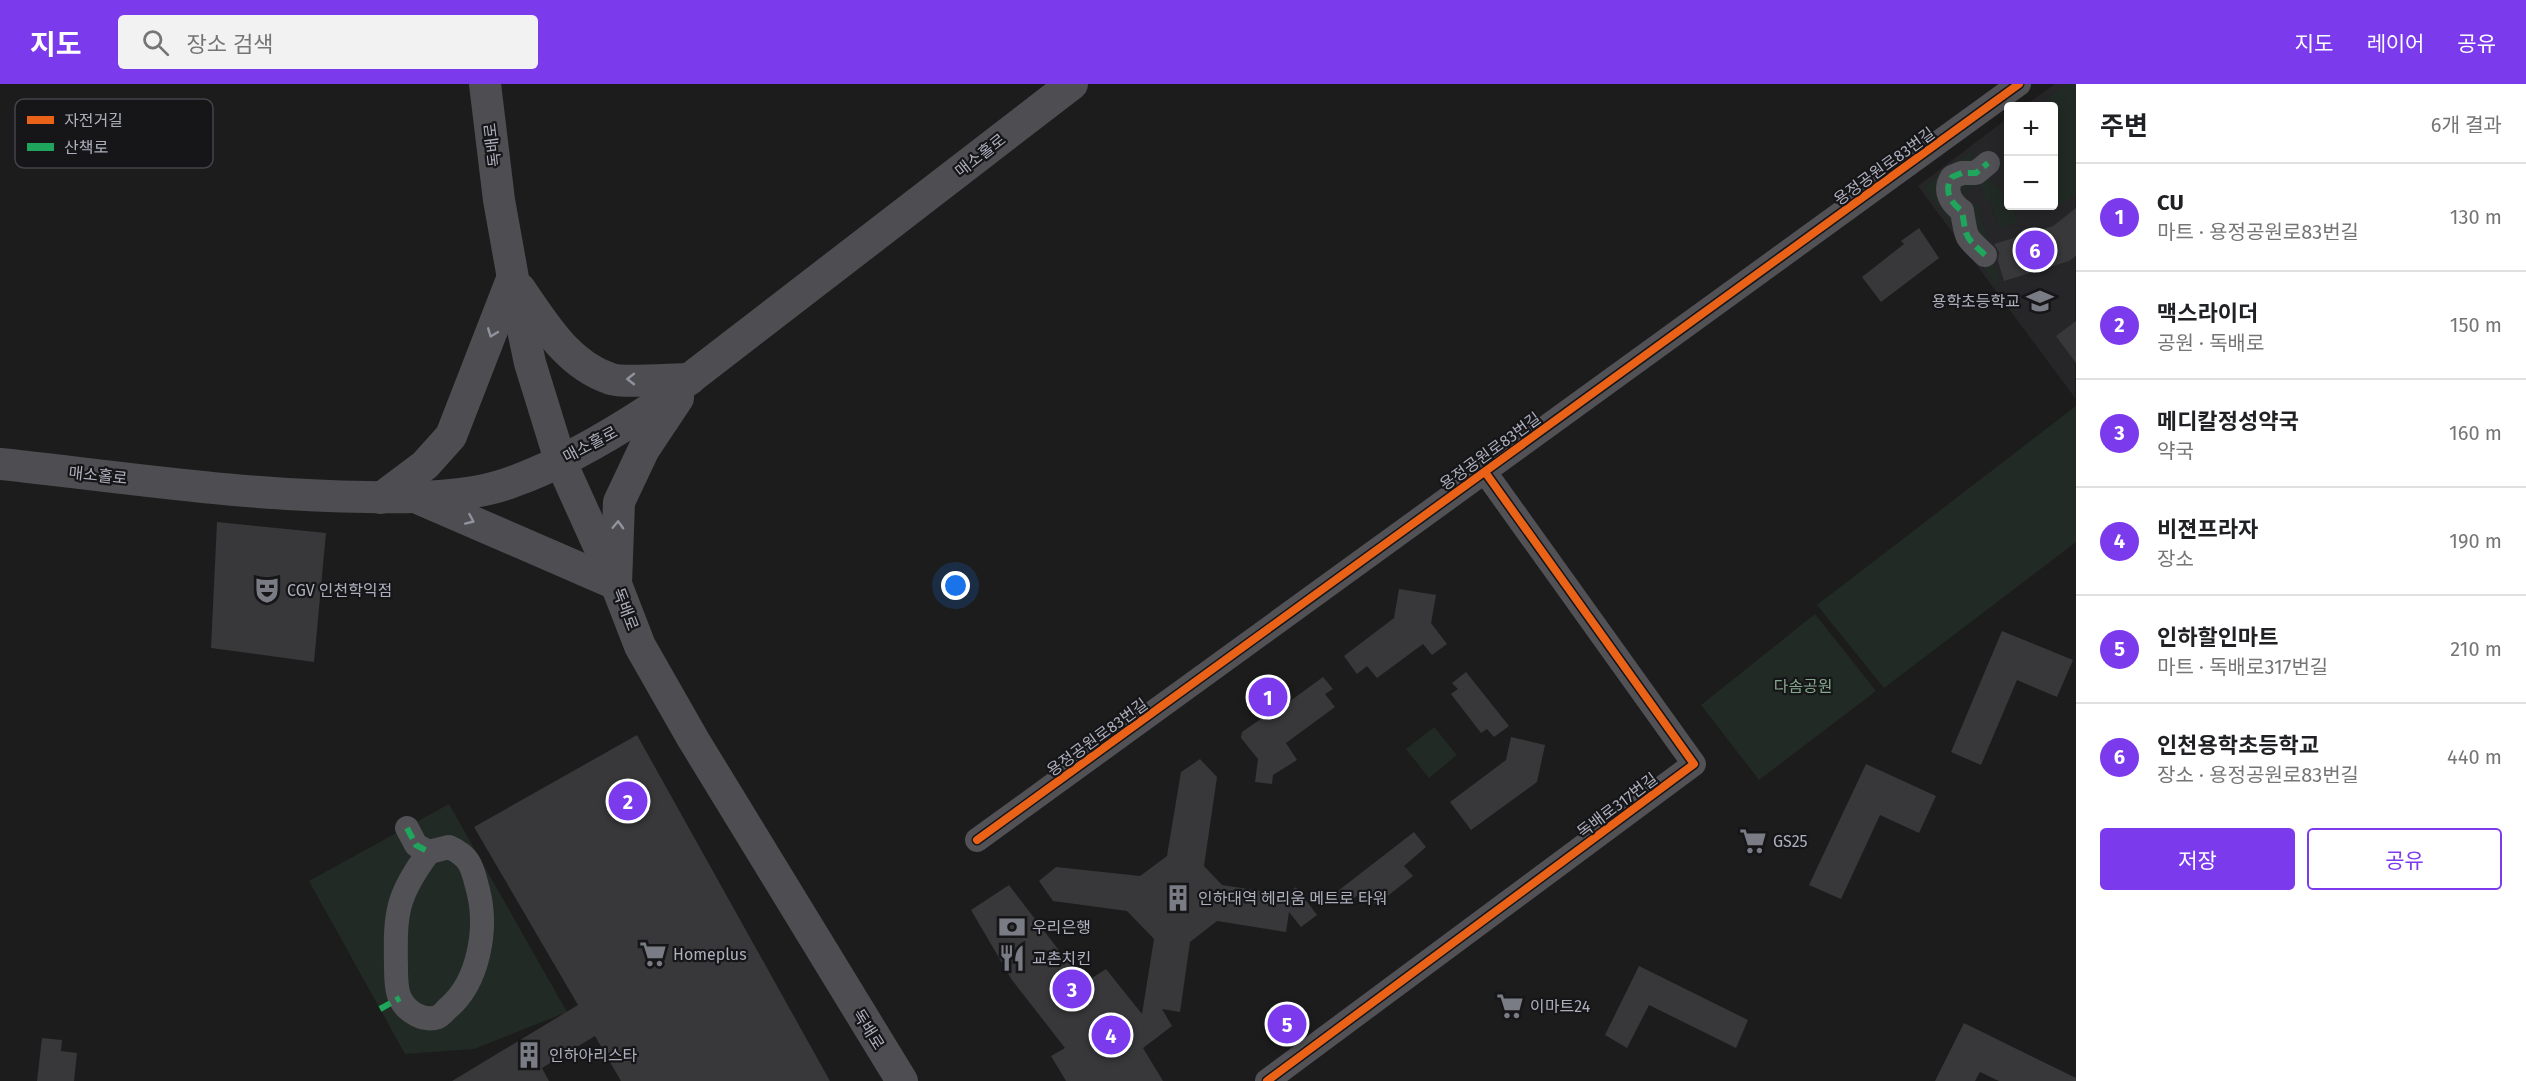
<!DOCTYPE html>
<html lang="ko">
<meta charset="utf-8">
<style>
body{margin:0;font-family:"Fira Sans","Noto Sans KR",sans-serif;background:#f2f2f2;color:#202124}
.controls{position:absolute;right:18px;top:18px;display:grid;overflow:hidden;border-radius:6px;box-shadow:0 3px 15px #0003}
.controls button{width:54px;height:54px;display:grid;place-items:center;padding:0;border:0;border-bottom:2px solid #e0e0e0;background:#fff;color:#202124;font:30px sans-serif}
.you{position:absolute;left:956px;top:502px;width:21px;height:21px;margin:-15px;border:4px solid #fff;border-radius:50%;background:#1a73e8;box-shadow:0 0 0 9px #1a73e833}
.badge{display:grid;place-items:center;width:39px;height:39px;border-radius:50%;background:#7c3aed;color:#fff;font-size:20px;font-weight:700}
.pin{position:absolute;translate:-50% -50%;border:3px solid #fff;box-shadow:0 2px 6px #0006}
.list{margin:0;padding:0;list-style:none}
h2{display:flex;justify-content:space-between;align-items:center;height:78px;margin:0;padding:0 24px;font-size:26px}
h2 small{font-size:20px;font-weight:400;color:#757577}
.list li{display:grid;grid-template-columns:39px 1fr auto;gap:18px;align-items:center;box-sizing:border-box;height:108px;padding:0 24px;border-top:2px solid #e0e0e0}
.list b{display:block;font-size:22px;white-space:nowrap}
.list p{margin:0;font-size:20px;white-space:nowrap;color:#757577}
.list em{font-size:20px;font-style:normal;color:#757577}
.actions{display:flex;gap:12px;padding:18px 24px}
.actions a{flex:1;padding:14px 0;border:2px solid #7c3aed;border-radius:6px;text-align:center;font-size:21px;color:#7c3aed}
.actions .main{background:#7c3aed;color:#fff}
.icon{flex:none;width:33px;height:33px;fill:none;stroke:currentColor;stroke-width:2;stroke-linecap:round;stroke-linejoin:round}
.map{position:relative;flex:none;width:2076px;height:997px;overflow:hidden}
header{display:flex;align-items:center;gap:36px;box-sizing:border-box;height:84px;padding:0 30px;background:#7c3aed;color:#fff}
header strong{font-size:28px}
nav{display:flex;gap:33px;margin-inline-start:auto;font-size:21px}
.search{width:420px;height:54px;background:#f2f2f2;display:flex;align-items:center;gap:15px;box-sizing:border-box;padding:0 21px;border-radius:6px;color:#757577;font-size:22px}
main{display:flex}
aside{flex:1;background:#fff}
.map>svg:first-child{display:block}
</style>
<header>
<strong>지도</strong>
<div class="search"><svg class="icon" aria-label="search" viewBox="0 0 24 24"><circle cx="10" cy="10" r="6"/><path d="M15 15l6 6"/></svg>장소 검색</div>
<nav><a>지도</a><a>레이어</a><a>공유</a></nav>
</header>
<main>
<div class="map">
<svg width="2076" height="997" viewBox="0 0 2076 997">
<rect width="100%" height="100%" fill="#1c1c1c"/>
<!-- built -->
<polygon fill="#262528" points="2055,0 2076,0 2075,314 1918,102 2008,34 2008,122 2054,122 2054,22 2024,22"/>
<!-- green -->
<g fill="#212a24">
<polygon points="2067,0 2076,0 2076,110 2051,129 2045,122 2054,122 2054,22 2037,22"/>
<polygon points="1970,68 1981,83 1950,108 1975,91 1977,101 1965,106 1969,122 1978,120 2001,208 1923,103"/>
<polygon points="1984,87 1997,104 1999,103 2008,115 2008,122 2012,122 2018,139 1999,145 1990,117 1986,118 1977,91"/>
<polygon points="2076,322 2076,458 1884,604 1817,521"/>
<polygon points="1815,530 1876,607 1759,696 1701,621"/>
<polygon points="1434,643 1457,671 1429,694 1406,665"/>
<polygon points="449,720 567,928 474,965 405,970 309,797"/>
</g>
<!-- building -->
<g fill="#38383a">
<polygon points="2076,124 2076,172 2069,177 2004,197 1998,177 1999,168 1994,160 2053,142"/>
<polygon points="1919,144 1939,174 1881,218 1862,193 1904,160 1901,157"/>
<polygon points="2076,237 2076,279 2056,252"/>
<polygon points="217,438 326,449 314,578 211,564"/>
<polygon points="1399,505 1436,511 1431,539 1447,560 1432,571 1423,560 1377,594 1367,582 1357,590 1344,572 1394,534"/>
<polygon points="2002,547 2073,576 2057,613 2017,596 1981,681 1951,668"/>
<polygon points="1466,588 1509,642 1494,653 1487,645 1481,649 1451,610 1458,605 1452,599"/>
<polygon points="1323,593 1333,605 1325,610 1335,623 1286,659 1297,676 1273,691 1272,700 1255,698 1258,675 1241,654 1242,648 1265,632 1267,634"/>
<polygon points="637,651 830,997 621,997 595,952 542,984 549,997 452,997 578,921 474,743"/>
<polygon points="1511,653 1545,661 1537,698 1471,746 1450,718 1506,676"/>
<polygon points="1200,675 1217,693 1204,782 1222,801 1287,811 1296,803 1317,831 1301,843 1289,828 1286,848 1217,837 1190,858 1180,928 1162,925 1172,942 1143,964 1163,997 1066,997 1051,972 1065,964 1012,896 971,826 1009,801 1084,899 1106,885 1142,930 1154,855 1127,827 1053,817 1039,797 1056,783 1140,792 1167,772 1181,688"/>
<polygon points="1866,680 1936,712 1919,749 1880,731 1841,815 1809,801"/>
<polygon points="1414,748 1426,763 1404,782 1413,792 1376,821 1364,806 1344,822 1334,810"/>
<polygon points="1639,882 1748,936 1736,964 1649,921 1627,964 1605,951"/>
<polygon points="1964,939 2076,994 2076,997 1999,997 1980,988 1975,997 1935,997"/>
<polygon points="42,954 62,956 61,967 77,969 74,997 37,997"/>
</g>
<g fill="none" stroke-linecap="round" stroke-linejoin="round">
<!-- minor -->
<g stroke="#515156" stroke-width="24">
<path d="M1985 171C1964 151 1967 156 1962 127 1951 119 1943 107 1952 93L1962 89H1976L1988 79"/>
<polyline points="407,744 416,761 429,768"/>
<polyline points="977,756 2019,0"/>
<path d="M449 763C471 773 472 783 478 806 488 844 479 898 448 924 445 927 441 932 438 933 424 938 406 928 400 914 396 906 396 892 396 883 395 829 396 812 429 768Z"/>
<polyline points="1267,997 1694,680 1485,388"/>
</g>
<!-- major -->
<g stroke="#4e4e52" stroke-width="32">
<polyline points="485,0 499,116 518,222 530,279 560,376 616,500 640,562 693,655 902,997"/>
<path d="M520 205C544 240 568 281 611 295 623 299 673 295 690 295"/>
<path d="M0 380C122 393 245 412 367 413 411 414 470 414 512 398 560 381 606 354 649 326L1072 0"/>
<polyline points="381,414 425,381 451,352 512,195"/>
<polyline points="420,415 616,500 619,418 644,365 678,314"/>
</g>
<!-- quiet -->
<g stroke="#20a55d" stroke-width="6" stroke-dasharray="12 6" stroke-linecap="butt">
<path d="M1985 171C1964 151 1967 156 1962 127 1951 119 1943 107 1952 93L1962 89H1976L1988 79"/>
<polyline points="407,744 416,761 429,768"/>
<polyline points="380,925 400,914"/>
</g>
<defs>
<g id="cycleway">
<polyline points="977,756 2019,0"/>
<polyline points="1267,997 1694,680 1485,388"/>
</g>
</defs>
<!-- cycleway casing -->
<use href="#cycleway" stroke="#161518" stroke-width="11"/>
<!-- cycleway -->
<use href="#cycleway" stroke="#ea6118" stroke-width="8"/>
</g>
<!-- one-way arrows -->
<defs><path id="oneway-chevron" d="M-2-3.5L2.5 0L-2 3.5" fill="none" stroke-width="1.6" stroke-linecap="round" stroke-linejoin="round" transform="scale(1.5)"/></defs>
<g stroke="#90929d">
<use href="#oneway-chevron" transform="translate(492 249) rotate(111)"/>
<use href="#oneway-chevron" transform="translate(631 295) rotate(180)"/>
<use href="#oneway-chevron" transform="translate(470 436) rotate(23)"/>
<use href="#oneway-chevron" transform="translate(618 441) rotate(-88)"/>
</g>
<!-- icons -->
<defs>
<symbol id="school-bare" viewBox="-9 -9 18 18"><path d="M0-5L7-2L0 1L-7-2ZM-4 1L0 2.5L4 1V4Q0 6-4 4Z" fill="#7a7c85" stroke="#161518" stroke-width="2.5" paint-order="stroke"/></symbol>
<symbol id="theatre-bare" viewBox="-9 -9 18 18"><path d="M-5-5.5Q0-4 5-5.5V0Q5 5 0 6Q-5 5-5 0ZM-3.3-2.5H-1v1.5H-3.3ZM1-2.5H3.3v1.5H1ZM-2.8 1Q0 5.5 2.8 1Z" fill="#7a7c85" stroke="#161518" stroke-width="2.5" paint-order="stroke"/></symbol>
<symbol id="supermarket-bare" viewBox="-9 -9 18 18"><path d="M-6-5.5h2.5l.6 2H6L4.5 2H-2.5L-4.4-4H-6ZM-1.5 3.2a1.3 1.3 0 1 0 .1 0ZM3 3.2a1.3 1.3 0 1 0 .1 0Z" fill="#7a7c85" stroke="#161518" stroke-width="2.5" paint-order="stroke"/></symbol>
<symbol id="building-bare" viewBox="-9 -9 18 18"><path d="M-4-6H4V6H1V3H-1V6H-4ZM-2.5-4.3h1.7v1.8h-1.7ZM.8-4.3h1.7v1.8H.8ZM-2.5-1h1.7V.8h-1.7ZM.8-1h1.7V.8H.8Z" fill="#7a7c85" stroke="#161518" stroke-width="2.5" paint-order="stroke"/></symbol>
<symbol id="bank-bare" viewBox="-9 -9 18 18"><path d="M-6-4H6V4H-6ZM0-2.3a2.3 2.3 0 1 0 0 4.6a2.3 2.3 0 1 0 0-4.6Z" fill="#7a7c85" stroke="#161518" stroke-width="2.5" paint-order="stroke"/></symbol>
<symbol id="restaurant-bare" viewBox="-9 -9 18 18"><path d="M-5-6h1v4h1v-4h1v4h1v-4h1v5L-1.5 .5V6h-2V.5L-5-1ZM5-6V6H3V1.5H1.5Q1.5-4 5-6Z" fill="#7a7c85" stroke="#161518" stroke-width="2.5" paint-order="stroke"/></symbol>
</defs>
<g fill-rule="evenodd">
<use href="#school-bare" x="2021" y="198" width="38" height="38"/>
<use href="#theatre-bare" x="248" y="487" width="38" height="38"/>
<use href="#supermarket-bare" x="1734" y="738" width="38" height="38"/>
<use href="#building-bare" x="1159" y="795" width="38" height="38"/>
<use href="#bank-bare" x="993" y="824" width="38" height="38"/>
<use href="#supermarket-bare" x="634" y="851" width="38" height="38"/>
<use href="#restaurant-bare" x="993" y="855" width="38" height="38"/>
<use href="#supermarket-bare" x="1491" y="903" width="38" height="38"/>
<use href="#building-bare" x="510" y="952" width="38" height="38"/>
</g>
<g text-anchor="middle" stroke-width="4.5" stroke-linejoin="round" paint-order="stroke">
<!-- street labels -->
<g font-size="16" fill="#adafbd" stroke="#161518">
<text transform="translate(492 61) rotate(-97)" y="6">독배로</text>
<text transform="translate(980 71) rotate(-38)" y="6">매소홀로</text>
<text transform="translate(1884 82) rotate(-36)" y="6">용정공원로83번길</text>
<text transform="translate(590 360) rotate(-28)" y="6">매소홀로</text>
<text transform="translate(1490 367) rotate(-36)" y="6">용정공원로83번길</text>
<text transform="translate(98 391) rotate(6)" y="6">매소홀로</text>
<text transform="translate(626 525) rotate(69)" y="6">독배로</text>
<text transform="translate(1097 653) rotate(-36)" y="6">용정공원로83번길</text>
<text transform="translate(1617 721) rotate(-37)" y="6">독배로317번길</text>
<text transform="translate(869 945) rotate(58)" y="6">독배로</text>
</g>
<!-- poi labels -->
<g font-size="16" fill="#adafbd" stroke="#161518" text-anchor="start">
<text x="2020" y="223" text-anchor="end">용학초등학교</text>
<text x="287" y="512">CGV 인천학익점</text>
<text x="1773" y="763">GS25</text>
<text x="1198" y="820">인하대역 헤리움 메트로 타워</text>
<text x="1032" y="849">우리은행</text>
<text x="673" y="876">Homeplus</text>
<text x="1032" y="880">교촌치킨</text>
<text x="1530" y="928">이마트24</text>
<text x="549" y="977">인하아리스타</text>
</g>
<!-- park labels -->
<g font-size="16" fill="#84a88c" stroke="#161518">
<text x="1803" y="608">다솜공원</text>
</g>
</g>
<!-- legend -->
<rect x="15" y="15" width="198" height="69" rx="9" fill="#161518" stroke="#43434a" stroke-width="1.5"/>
<rect x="27" y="32" width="27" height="8" fill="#ea6118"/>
<rect x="27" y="59" width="27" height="8" fill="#20a55d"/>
<g font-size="16" fill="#adafbd">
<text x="64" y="42">자전거길</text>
<text x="64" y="69">산책로</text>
</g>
</svg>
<div class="controls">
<button>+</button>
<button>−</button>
</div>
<div class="you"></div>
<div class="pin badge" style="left:1268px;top:613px">1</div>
<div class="pin badge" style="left:628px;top:717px">2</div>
<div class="pin badge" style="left:1072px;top:905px">3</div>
<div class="pin badge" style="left:1111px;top:951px">4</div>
<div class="pin badge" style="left:1287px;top:940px">5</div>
<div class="pin badge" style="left:2035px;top:166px">6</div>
</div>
<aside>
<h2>주변<small>6개 결과</small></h2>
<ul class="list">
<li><span class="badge">1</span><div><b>CU</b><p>마트 · 용정공원로83번길</p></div><em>130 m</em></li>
<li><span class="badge">2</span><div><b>맥스라이더</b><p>공원 · 독배로</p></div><em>150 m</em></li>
<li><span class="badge">3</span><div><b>메디칼정성약국</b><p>약국</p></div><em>160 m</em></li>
<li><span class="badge">4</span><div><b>비젼프라자</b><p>장소</p></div><em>190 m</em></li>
<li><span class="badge">5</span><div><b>인하할인마트</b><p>마트 · 독배로317번길</p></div><em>210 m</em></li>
<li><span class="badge">6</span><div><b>인천용학초등학교</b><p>장소 · 용정공원로83번길</p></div><em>440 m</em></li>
</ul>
<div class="actions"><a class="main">저장</a><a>공유</a></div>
</aside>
</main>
